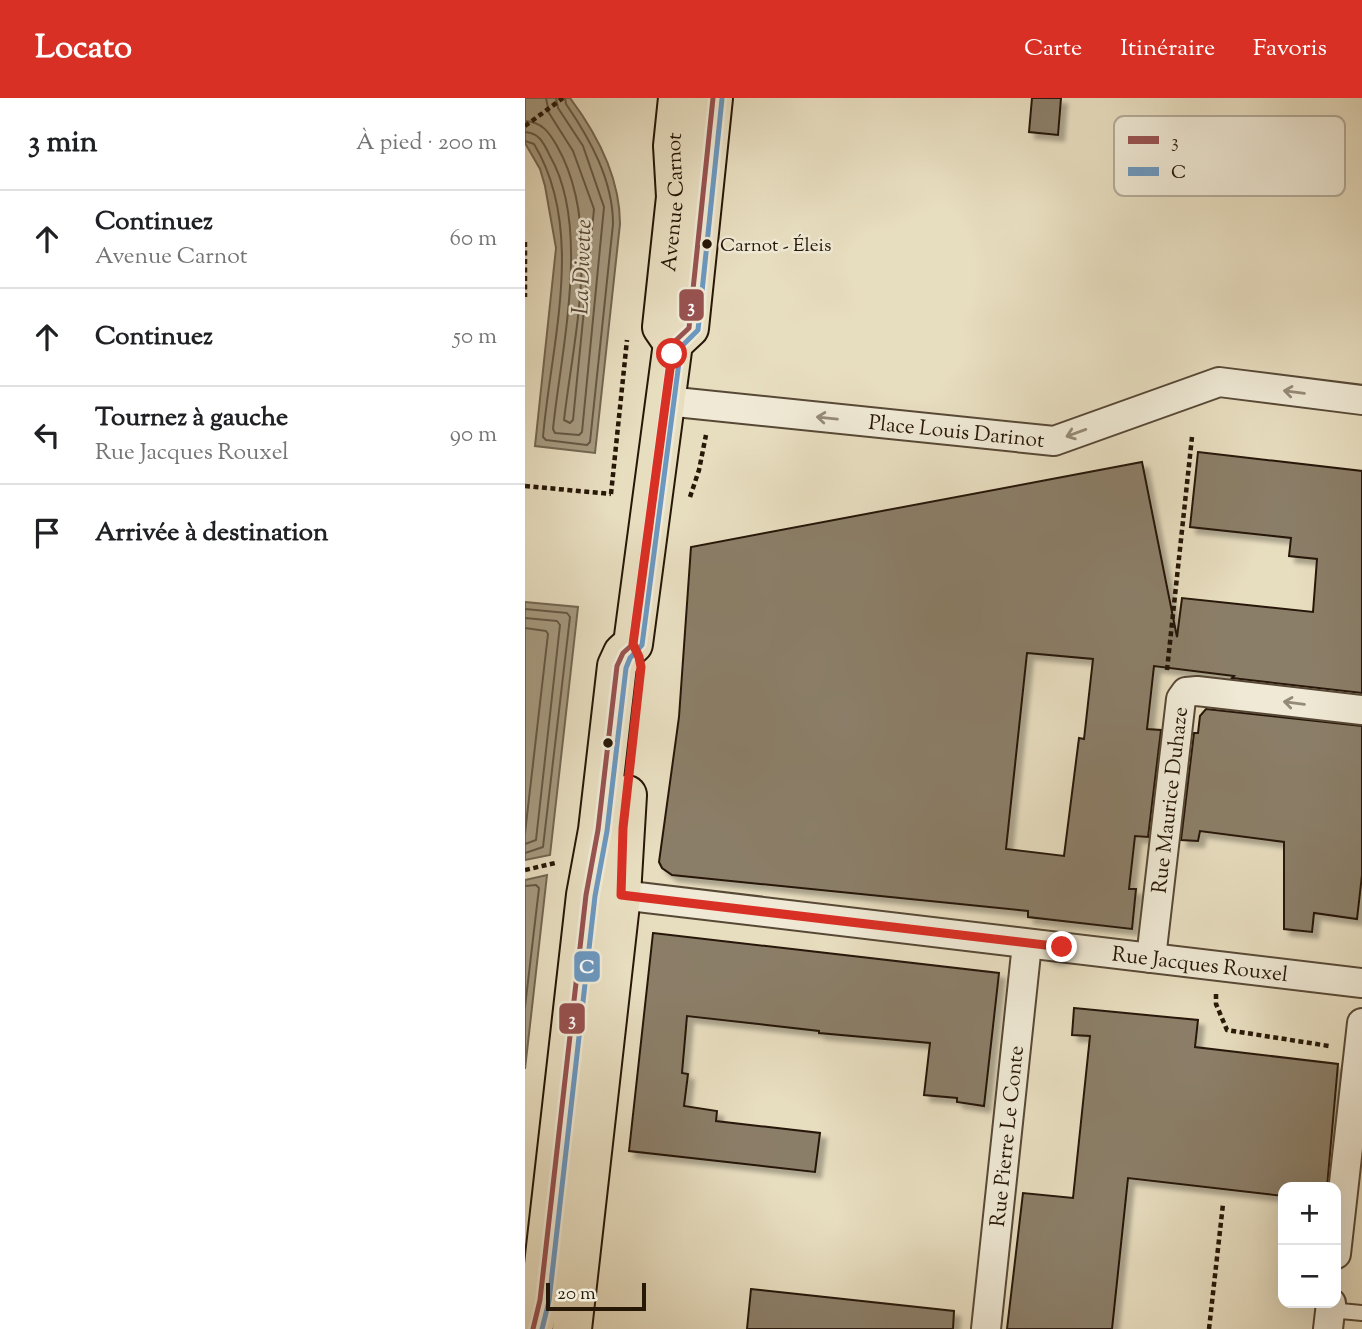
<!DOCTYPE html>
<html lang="fr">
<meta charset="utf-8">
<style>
body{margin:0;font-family:"Sorts Mill Goudy",serif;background:#f2f2f2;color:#202124}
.controls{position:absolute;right:21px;bottom:21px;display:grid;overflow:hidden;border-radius:14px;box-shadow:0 7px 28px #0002}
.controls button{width:63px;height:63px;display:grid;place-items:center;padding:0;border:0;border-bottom:2px solid #e0e0e0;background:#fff;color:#202124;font:35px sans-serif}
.scale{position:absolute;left:21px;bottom:18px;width:100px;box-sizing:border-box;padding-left:7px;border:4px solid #271707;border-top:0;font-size:19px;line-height:24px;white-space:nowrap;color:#271707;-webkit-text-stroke:5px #efe9d5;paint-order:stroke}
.stop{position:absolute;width:21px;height:21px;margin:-16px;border:5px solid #d93025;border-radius:50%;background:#fff}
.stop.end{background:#d93025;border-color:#fff;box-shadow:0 2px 7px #0008}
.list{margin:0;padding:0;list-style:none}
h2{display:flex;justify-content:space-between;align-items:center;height:91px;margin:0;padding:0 28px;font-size:30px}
h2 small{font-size:23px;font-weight:400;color:#757577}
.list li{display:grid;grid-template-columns:46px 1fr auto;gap:21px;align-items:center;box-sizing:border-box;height:98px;padding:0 28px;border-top:2px solid #e0e0e0}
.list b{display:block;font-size:26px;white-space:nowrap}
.list p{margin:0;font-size:23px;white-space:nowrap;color:#757577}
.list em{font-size:23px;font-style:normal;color:#757577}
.icon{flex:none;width:38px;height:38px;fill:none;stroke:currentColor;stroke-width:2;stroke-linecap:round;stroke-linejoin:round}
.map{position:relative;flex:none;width:837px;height:1231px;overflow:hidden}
header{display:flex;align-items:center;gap:42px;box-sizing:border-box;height:98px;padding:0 35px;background:#d93025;color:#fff}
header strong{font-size:33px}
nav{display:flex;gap:38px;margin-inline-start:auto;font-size:24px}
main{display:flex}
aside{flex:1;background:#fff}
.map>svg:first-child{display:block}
</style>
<header>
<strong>Locato</strong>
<nav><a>Carte</a><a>Itinéraire</a><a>Favoris</a></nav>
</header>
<main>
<aside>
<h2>3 min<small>À pied · 200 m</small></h2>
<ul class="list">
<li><svg class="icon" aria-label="ahead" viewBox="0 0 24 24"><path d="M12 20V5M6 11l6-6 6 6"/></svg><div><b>Continuez</b><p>Avenue Carnot</p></div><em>60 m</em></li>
<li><svg class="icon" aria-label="ahead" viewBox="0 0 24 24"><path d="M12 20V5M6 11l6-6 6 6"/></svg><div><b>Continuez</b></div><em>50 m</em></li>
<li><svg class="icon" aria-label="left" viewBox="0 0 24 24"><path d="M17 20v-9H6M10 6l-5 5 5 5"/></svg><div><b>Tournez à gauche</b><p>Rue Jacques Rouxel</p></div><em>90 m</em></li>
<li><svg class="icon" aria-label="arrive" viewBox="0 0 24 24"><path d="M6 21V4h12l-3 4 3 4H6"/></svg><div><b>Arrivée à destination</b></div></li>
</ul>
</aside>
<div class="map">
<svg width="837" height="1231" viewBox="0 0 837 1231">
<defs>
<filter id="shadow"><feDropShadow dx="6" dy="6" stdDeviation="2" flood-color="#0004"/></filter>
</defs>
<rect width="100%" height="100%" fill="#e7ddbf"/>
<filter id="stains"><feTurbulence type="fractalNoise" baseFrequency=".00286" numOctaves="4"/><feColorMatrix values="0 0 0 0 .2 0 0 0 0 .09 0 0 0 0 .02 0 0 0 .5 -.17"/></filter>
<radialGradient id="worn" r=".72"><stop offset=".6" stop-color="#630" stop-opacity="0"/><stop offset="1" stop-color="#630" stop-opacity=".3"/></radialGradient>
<!-- water -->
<g fill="#a69a80" stroke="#736650" stroke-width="2">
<path d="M0 0H45C72 36 95 80 95 126L70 355 10 348 31 150 20 88 15 71 0 45Z"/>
<polygon points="0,504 53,509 25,757 0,762"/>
<polygon points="22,777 0,971 0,782"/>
</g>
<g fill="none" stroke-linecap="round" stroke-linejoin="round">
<!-- shore -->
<g stroke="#665844" stroke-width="2">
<path d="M0 23C17 24 24 34 32 48 77 127 49 236 39 322L45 325 48 322 69 111 48 53 24 15 21 0"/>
<path d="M0 34C15 35 19 46 25 58 66 129 36 252 28 331L30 335 54 337 57 334 79 109 58 48 33 10 31 0"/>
<path d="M0 43 9 46C61 132 26 245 18 339L21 342 62 347 65 344 88 126C88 82 65 41 41 6L40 0"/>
<polyline points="0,511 42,515 45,519 18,749 0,755"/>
<polyline points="0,520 32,523 35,527 11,742 0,746"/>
<polyline points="0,530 21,533 23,536 0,735"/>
<polyline points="0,788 11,787 14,790 0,909"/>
</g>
</g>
<!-- building -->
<g fill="#8b7e67" stroke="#271707" stroke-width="2" fill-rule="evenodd" filter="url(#shadow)">
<polygon points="507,0 536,0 533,37 504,34"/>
<path d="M673 354 837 373V595L707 580 709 578 629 568 622 631 636 632 623 739 610 738 604 791H611L607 831 503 819V813L147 777 137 770 134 764 154 619 166 449 617 364 652 539 657 500 788 514 792 461 764 458 766 440 665 429ZM502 555 568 561 559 641 554 640 539 758 481 751Z"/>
<polygon points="681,611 837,628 837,777 832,821 789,815 787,834 759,831 759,744 675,733 673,743 656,742 669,635 673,635 675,618"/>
<polygon points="128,835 474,875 459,1008 432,1004 432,1000 399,997 405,945 294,935 294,933 162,918 157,975 163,976 159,1008 192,1013 191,1023 295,1035 290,1074 104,1053"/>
<polygon points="549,910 673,922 670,949 813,966 802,1089 758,1089 758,1098 603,1080 587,1231 482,1231 498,1095 548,1100 565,938 547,937"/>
<polygon points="226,1191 429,1213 428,1231 222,1231"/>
</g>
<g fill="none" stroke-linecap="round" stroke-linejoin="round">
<defs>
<polyline id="service" points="805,1212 837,1215"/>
<g id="minor">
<path id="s1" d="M141 303 529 343 694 284 837 302"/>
<path id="s2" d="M96 797 837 885"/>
<path id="s3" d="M626 860 656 601 661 594 672 593 837 612"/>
<polyline points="811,1156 837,925"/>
<path id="s4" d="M461 1231 502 846"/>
<polyline points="803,1231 806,1205"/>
</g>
<g id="primary">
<path id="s5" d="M148 245 137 229 151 99 148 48 153 0"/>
<polyline points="8,1231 15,1202 61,797 73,732 92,568 98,555 108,546 148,245 164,230 188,0"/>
<polyline points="47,1231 96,797 102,697"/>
</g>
</defs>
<!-- service casing -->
<use href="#service" stroke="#574835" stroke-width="18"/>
<!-- minor casing -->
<use href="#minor" stroke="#574835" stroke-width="32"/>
<!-- primary casing -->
<use href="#primary" stroke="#271707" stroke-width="42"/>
<!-- path -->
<g stroke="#271707" stroke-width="4.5" stroke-dasharray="5 3.5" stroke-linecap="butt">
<polyline points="0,28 38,0"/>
<polyline points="0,144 0,199"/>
<polyline points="0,388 86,396"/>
<polyline points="86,396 102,242"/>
<polyline points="165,399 174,372 181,337"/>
<polyline points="642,572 667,339"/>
<polyline points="0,772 30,765"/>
<polyline points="691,896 691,906 702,932 804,948"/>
<polyline points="684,1231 698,1106"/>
</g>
<!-- service -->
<use href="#service" stroke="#efe9d5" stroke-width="14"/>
<!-- minor -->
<use href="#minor" stroke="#efe9d5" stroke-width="28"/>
<!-- primary -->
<use href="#primary" stroke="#e7ddbf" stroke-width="38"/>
<defs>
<polyline id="bus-1" points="8,1231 15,1202 61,797 73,732 92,568 98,555 108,546 148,245 164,230 188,0"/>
<polyline id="bus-2" points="17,1231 24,1203 70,798 82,733 101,570 105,560 117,547 156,249 173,232 197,1"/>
</defs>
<!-- bus-1 casing -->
<use href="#bus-1" stroke="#efe9d5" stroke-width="10"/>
<!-- bus-2 casing -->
<use href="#bus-2" stroke="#efe9d5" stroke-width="10"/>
<!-- bus-1 -->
<use href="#bus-1" stroke="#985350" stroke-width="5"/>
<!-- bus-2 -->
<use href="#bus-2" stroke="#6c98bf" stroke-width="5"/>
</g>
<!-- one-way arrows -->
<defs><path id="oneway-shaft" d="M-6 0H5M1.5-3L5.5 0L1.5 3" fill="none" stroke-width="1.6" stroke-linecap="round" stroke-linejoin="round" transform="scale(1.75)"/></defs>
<g stroke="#958a78">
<use href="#oneway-shaft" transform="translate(769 294) rotate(-173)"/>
<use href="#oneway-shaft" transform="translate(302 320) rotate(-174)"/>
<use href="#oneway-shaft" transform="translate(551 335) rotate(160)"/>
<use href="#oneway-shaft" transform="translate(769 605) rotate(-173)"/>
</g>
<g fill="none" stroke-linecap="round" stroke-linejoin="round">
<!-- route -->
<polyline stroke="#d93025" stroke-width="9" points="147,256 108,546 114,559 116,569 98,730 96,797 537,849"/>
</g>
<!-- markers -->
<g fill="#271707" stroke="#efe9d5" stroke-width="2.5">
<circle cx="182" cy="146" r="6"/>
<circle cx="83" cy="645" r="6"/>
</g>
<g text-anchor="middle" stroke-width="5" stroke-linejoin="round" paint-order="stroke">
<!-- bus labels -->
<g font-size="19" fill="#271707" stroke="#efe9d5" text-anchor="start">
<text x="195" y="153">Carnot - Éleis</text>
</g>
<!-- street labels -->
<g font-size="21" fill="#271707" stroke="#efe9d5">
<text dy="7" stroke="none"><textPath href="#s5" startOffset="145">Avenue Carnot</textPath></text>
<text dy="7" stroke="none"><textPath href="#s1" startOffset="292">Place Louis Darinot</textPath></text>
<text dy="7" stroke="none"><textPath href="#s3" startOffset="159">Rue Maurice Duhaze</textPath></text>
<text dy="7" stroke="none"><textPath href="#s2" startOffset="583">Rue Jacques Rouxel</textPath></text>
<text dy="7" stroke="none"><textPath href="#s4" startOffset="194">Rue Pierre Le Conte</textPath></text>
</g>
<!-- water labels -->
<g font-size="23" font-style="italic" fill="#5a4b37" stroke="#efe9d5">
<text transform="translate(56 169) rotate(-88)" y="8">La Divette</text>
</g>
</g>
<!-- legend -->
<rect x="589" y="18" width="231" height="80" rx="10" fill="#efe9d5" stroke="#b3aa97" stroke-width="2"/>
<rect x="603" y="38" width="31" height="8" fill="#985350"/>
<rect x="603" y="69" width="31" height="9" fill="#6c98bf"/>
<g font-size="19" fill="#271707">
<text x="646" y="49">3</text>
<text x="646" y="80">C</text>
</g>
<g stroke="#efe9d5" stroke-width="2.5">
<rect x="153" y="190" width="27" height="34" rx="7" fill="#985350"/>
<rect x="48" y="852" width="28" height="33" rx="7" fill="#6c98bf"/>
<rect x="33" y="904" width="28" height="33" rx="7" fill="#985350"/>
</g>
<g font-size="19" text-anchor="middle" font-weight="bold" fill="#fff">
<text x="166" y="214">3</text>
<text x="62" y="875">C</text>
<text x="47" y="927">3</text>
</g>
<rect width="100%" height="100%" filter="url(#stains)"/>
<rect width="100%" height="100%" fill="url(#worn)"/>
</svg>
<div class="controls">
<button>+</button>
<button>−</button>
</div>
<div class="scale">20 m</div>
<div class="stop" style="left:147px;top:256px"></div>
<div class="stop end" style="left:537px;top:849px"></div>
</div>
</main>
